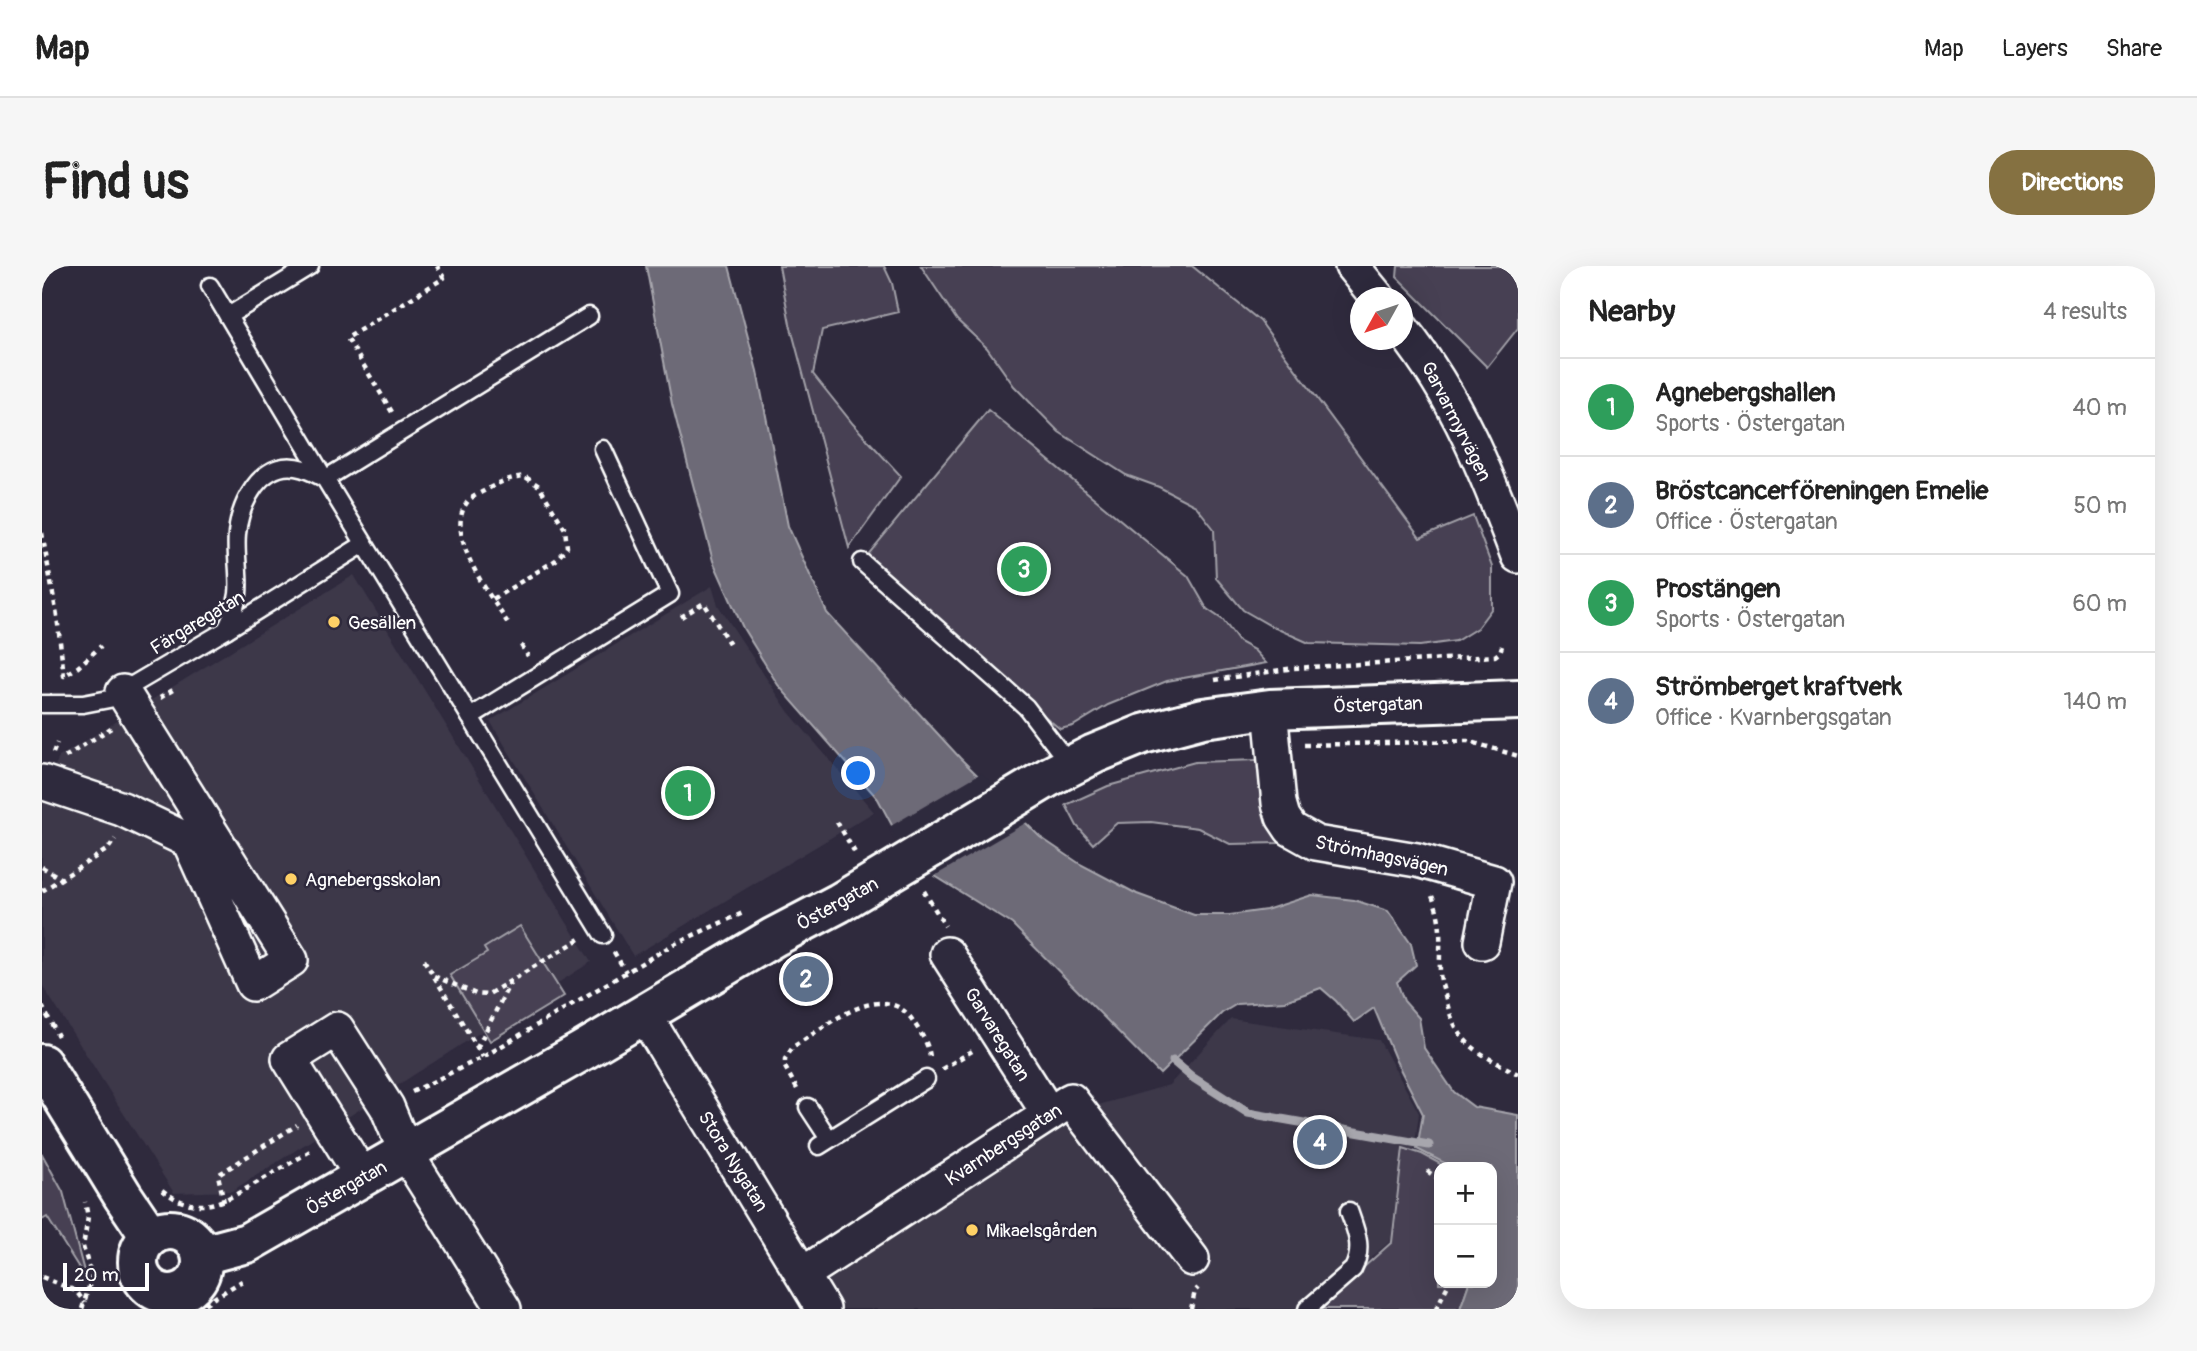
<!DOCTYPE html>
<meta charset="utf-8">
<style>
body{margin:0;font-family:Pangolin,sans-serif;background:#f6f6f6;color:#222}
.controls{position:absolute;right:21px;bottom:21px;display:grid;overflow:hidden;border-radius:14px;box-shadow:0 7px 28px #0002}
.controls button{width:63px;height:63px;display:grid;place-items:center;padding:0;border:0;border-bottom:2px solid #e0e0e0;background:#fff;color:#222;font:35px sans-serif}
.compass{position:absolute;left:1308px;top:21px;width:63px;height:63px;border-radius:50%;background:#fff;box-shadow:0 7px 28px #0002;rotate:230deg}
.scale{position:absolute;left:21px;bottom:18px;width:86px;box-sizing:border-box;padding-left:7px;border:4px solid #fff;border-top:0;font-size:19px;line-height:24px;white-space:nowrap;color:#fff;-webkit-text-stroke:5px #2f2a3d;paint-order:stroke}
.you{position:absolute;left:817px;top:508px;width:24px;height:24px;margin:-18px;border:5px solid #fff;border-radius:50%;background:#1a73e8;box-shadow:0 0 0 10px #1a73e833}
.badge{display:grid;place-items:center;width:46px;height:46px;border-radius:50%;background:#857141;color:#fff;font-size:23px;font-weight:700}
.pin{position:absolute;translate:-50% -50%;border:4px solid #fff;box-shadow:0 2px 7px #0006}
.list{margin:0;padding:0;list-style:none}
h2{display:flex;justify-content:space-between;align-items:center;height:91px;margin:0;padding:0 28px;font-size:30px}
h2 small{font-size:23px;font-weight:400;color:#767676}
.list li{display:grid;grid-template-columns:46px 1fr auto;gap:21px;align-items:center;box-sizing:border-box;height:98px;padding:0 28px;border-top:2px solid #e0e0e0}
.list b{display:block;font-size:26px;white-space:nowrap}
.list p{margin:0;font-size:23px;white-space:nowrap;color:#767676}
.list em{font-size:23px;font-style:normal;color:#767676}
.map{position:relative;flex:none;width:1476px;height:1043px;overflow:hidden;border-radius:28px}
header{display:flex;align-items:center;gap:42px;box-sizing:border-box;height:98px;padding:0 35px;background:#fff;border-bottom:2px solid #e0e0e0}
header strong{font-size:33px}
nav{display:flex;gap:38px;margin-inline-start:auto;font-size:24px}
.intro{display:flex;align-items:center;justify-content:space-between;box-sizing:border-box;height:168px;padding:0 42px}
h1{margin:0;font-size:49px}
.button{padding:18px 32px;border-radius:28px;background:#857141;color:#fff;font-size:24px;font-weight:700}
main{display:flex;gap:42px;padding:0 42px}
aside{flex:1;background:#fff;border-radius:28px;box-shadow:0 7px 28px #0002}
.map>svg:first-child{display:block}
</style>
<header>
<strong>Map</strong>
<nav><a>Map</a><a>Layers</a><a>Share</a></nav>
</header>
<div class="intro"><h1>Find us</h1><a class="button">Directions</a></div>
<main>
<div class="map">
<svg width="1476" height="1043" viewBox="0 0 1476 1043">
<rect width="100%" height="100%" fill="#2f2a3d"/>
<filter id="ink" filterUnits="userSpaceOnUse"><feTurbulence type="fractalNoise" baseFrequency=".0143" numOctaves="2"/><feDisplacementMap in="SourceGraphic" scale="14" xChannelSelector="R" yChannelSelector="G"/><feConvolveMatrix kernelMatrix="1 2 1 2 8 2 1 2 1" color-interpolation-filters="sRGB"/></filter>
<g filter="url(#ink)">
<!-- built -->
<g fill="#3c3749">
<polygon points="312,309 549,696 190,925 132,927 0,719 0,530 17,491"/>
<polygon points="670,320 676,339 746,445 832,546 591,690 448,455"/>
<polygon points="1189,753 1337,774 1377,847 1363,953 1347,976 1270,1043 792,1043 777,1016 1028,847 1127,819"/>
</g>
<!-- green -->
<g fill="#464152" stroke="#a2a0a8" stroke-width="2">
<polygon points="737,0 842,0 850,17 856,46 780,64 771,108 811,158 859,210 807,282 748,58"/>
<polygon points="879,0 1150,0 1218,55 1378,272 1431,250 1450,301 1450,342 1435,362 1414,375 1378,380 1267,377 1229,360 1201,344 1174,312 1172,263 1154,240 1117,221 1084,209 1017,166 972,120 945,82 915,54"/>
<polygon points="1356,0 1476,0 1476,62 1445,101 1355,11"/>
<polygon points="946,144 1146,310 1165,343 1181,354 1197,376 1212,384 1224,397 1125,415 1066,439 1031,460 1018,463 819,297"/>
<polygon points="1216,494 1224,555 1239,577 1188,578 1156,562 1109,556 1075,557 1051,578 1035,560 1024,539 1066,520 1153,496"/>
<polygon points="478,660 522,730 448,775 408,709 445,687 442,682"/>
<polygon points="1361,882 1380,888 1404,901 1397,901 1397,1017 1427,1017 1418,1043 1275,1043 1350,976"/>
<polygon points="0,888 21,926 44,1013 5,951 0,954"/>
</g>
<!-- water -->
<polygon fill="#6d6a77" stroke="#a7a6ad" stroke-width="2" points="604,0 687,0 715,105 746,260 785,347 918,492 998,571 1038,598 1095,628 1152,649 1188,649 1224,644 1270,629 1312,634 1346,645 1369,678 1374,699 1355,716 1362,735 1377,752 1382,782 1412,826 1432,841 1476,849 1476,1043 1418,1043 1427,1017 1450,1017 1450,901 1410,901 1375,883 1381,848 1354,795 1332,742 1312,756 1294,735 1279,722 1243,735 1195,738 1180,747 1118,808 970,658 869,595 836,533 736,419 701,362 671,295 630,138"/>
<!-- pier -->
<polygon fill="#2f2a3d" points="939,507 987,555 889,612 866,598 847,561"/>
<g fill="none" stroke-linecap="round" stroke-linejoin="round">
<!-- stream -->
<polyline stroke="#a7a6ad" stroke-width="9" points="1131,795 1150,811 1206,847 1387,879"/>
<defs>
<g id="lane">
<polyline points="168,20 283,213 547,50"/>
<polyline points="186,50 268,0"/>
<polyline points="820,296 984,441 1028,499"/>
<path d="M184 364C190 352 194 341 196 328 198 308 193 288 195 268 197 244 211 210 237 202 253 197 269 205 283 213L561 669"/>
<polyline points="0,438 41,438 67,433 184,364 322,278"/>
<polyline points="428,451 628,328 561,183"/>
<polyline points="766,841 787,873"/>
<polyline points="777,880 884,813"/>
<path d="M1265 1043 1311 1003C1322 982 1314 965 1307 945"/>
</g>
<g id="street">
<polyline points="1310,0 1336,32"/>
<path d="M1360 63C1416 133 1445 208 1476 290"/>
<polyline points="1228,443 1237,537 1241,551 1249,563 1274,577 1375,594 1452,616 1440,676"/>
<polyline points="0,516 80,543 147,575 211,718 249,694 81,426"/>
<polyline points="905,688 1007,848"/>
<polyline points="602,748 781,1043"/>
<polyline points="321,912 247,793 295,763 345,841 364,887 462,1043"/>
<polyline points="761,1008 1029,834 1150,993"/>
</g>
<g id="secondary">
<polyline points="0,798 81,930 108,970"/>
<circle cx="128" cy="996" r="32"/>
<polyline points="160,989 205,977 542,784 732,671 797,637 1007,511 1052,488 1101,468 1161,452 1228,443 1476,434"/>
</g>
</defs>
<!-- lane casing -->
<use href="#lane" stroke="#fff" stroke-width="21"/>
<!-- street casing -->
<use href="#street" stroke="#fff" stroke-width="38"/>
<!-- secondary casing -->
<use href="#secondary" stroke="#fff" stroke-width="44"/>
<!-- path -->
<g stroke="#fff" stroke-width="4.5" stroke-dasharray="5 5" stroke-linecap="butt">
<polyline points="350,146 305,72 402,12 395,0"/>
<polyline points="0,267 15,350 22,410 36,401 59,380"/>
<path d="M451 333 514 294 525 281 523 263 497 220 482 210C466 212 456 217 442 225 438 227 432 230 428 233 397 265 450 331 467 359"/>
<polyline points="639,351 662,337 690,382"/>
<polyline points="479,379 486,390"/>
<polyline points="1173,414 1252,402 1453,390 1458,386 1460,380"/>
<polyline points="118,432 134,422"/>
<polyline points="1262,479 1426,475 1476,490"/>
<polyline points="11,487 15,477"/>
<polyline points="23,491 69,462"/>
<polyline points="795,556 815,590"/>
<polyline points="0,601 20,613"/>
<polyline points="0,625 66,583 73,573"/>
<polyline points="882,625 903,660"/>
<path d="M1390 630C1402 659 1397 677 1398 706 1398 715 1402 724 1404 733 1415 780 1436 786 1476 808"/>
<polyline points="572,686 584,706"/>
<polyline points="382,694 441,791"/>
<polyline points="392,710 434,728 445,729 538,673"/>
<polyline points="0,740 16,770"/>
<polyline points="435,782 468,717"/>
<polyline points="900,803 932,784"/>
<path d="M755 823 743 801V793L751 781C785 760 843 708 873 758 880 769 887 779 888 792"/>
<polyline points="370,826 441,791 632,678 703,646"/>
<polyline points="1385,905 1397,913"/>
<path d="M120 924C157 952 181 936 216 916 233 906 251 896 268 885"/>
<polyline points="182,936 176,909 255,859"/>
<polyline points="0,1011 34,1025 43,1037"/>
<polyline points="40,1043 50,1011 41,981 46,951 43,936"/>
<polyline points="154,1043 200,1015"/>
<polyline points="1149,1043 1153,1025 1156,1022"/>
<polyline points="1394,1043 1407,1017"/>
</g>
<!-- lane -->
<use href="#lane" stroke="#2f2a3d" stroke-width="16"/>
<!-- street -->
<use href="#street" stroke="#2f2a3d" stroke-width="33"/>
<!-- secondary -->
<use href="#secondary" stroke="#2f2a3d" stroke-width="38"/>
</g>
</g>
<!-- markers -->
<g fill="#ffd166" stroke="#2f2a3d" stroke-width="2.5">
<circle cx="292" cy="356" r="7"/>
<circle cx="249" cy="613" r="7"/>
<circle cx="930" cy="964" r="7"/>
</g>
<g text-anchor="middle" stroke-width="5" stroke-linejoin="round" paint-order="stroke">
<!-- street labels -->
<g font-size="19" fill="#fff" stroke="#2f2a3d">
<text transform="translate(1415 155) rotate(63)" y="7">Garvarmyrvägen</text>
<text transform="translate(155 356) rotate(-31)" y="7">Färgaregatan</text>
<text transform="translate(1336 438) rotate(-2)" y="7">Östergatan</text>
<text transform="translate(1340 589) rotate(12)" y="7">Strömhagsvägen</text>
<text transform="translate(795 637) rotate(-29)" y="7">Östergatan</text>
<text transform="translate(956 768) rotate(58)" y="7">Garvaregatan</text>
<text transform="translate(961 878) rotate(-33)" y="7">Kvarnbergsgatan</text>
<text transform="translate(692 895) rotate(58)" y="7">Stora Nygatan</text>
<text transform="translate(304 921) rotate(-30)" y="7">Östergatan</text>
</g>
<!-- poi labels -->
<g font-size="19" fill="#fff" stroke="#2f2a3d" text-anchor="start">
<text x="306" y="363">Gesällen</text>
<text x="263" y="620">Agnebergsskolan</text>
<text x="944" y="971">Mikaelsgården</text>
</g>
</g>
</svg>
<div class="controls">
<button>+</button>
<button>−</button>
</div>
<svg class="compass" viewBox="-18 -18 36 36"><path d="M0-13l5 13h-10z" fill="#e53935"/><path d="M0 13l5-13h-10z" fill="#767676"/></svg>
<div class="scale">20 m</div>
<div class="you"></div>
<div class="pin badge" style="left:646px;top:527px;background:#2e9e5b">1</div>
<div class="pin badge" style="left:764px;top:713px;background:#5c6f8a">2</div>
<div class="pin badge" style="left:982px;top:303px;background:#2e9e5b">3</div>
<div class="pin badge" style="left:1278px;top:876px;background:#5c6f8a">4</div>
</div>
<aside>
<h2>Nearby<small>4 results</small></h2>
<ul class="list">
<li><span class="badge" style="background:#2e9e5b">1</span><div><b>Agnebergshallen</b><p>Sports · Östergatan</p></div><em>40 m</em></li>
<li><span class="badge" style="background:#5c6f8a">2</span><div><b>Bröstcancerföreningen Emelie</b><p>Office · Östergatan</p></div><em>50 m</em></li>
<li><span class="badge" style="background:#2e9e5b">3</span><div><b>Prostängen</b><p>Sports · Östergatan</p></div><em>60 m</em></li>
<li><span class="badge" style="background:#5c6f8a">4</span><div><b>Strömberget kraftverk</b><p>Office · Kvarnbergsgatan</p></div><em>140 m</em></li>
</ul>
</aside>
</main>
